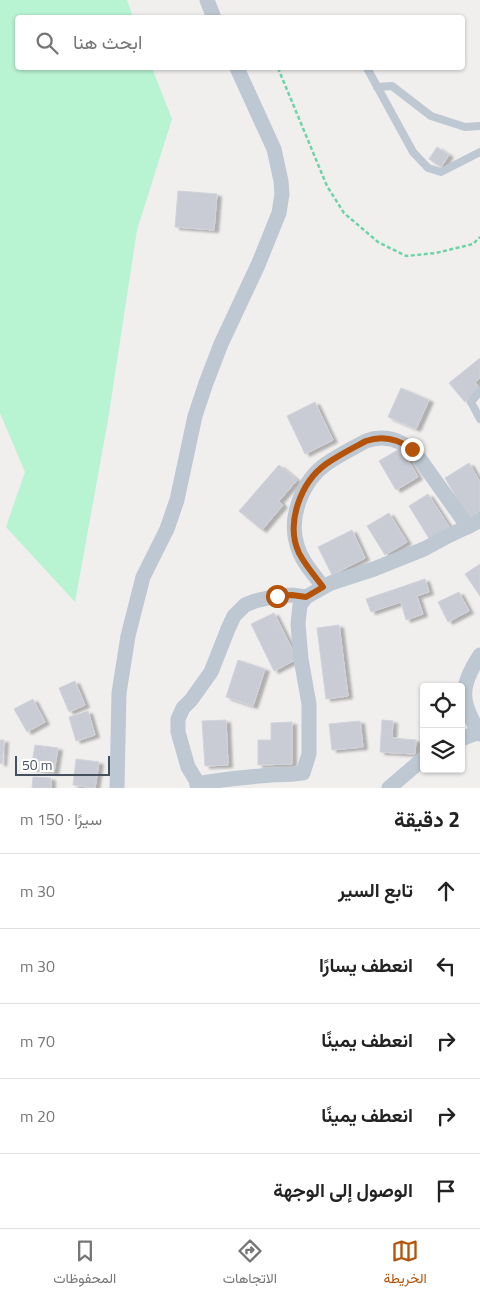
<!DOCTYPE html>
<html lang="ar">
<meta charset="utf-8">
<style>
body{margin:0;font-family:"Titillium Web",Vazirmatn,sans-serif;background:#f2f2f2;color:#222;direction:rtl}
.controls{position:absolute;right:15px;bottom:15px;display:grid;overflow:hidden;border-radius:5px;box-shadow:0 1px 4px #0004}
.controls button{width:45px;height:45px;display:grid;place-items:center;padding:0;border:0;border-bottom:1px solid #e0e0e0;background:#fff;color:#222;font:25px sans-serif}
.scale{position:absolute;left:15px;bottom:12px;width:95px;box-sizing:border-box;padding-left:5px;border:2px solid #44505d;border-top:0;font-size:14px;line-height:18px;white-space:nowrap;color:#44505d;-webkit-text-stroke:4px #fff;paint-order:stroke}
.stop{position:absolute;width:15px;height:15px;margin:-11px;border:4px solid #b45309;border-radius:50%;background:#fff}
.stop.end{background:#b45309;border-color:#fff;box-shadow:0 1px 5px #0008}
.list{margin:0;padding:0;list-style:none}
h2{display:flex;justify-content:space-between;align-items:center;height:65px;margin:0;padding:0 20px;font-size:21px}
h2 small{font-size:16px;font-weight:400;color:#767676}
.list li{display:grid;grid-template-columns:32px 1fr auto;gap:15px;align-items:center;box-sizing:border-box;height:75px;padding:0 20px;border-top:1px solid #e0e0e0}
.list b{display:block;font-size:19px;white-space:nowrap}
.list em{font-size:16px;font-style:normal;color:#767676}
.icon{flex:none;width:28px;height:28px;fill:none;stroke:currentColor;stroke-width:2;stroke-linecap:round;stroke-linejoin:round}
.map{position:relative;flex:none;width:480px;height:788px;overflow:hidden;direction:ltr}
.search{position:absolute;background:#fff;box-shadow:0 1px 4px #0004;left:15px;right:15px;top:15px;height:55px;display:flex;align-items:center;gap:12px;box-sizing:border-box;padding:0 18px;border-radius:5px;color:#767676;font-size:19px}
.sheet{height:440px;background:#fff}
nav{display:flex;justify-content:space-around;align-items:center;box-sizing:border-box;height:70px;border-top:1px solid #e0e0e0;background:#fff;font-size:14px;color:#767676}
nav a{display:grid;justify-items:center;gap:2px}
nav .on{color:#b45309}
.map>svg:first-child{display:block}
</style>
<div class="map">
<svg width="480" height="788" viewBox="0 0 480 788">
<defs>
<filter id="shadow"><feDropShadow dx="4.5" dy="2.5" stdDeviation="1" flood-color="#0004"/></filter>
</defs>
<rect width="100%" height="100%" fill="#f1eeee"/>
<!-- green -->
<polygon fill="#b8f3d2" points="0,0 127,0 133,17 18,18 18,68 152,68 172,119 137,230 108,420 75,602 6,527 25,472 0,413"/>
<!-- building -->
<g fill="#c9ccd4" stroke="#d1d3da" filter="url(#shadow)">
<polygon points="437,147 449,155 441,167 429,159"/>
<polygon points="178,191 217,194 214,230 175,227"/>
<polygon points="480,358 480,378 475,382 480,389 465,402 449,383"/>
<polygon points="401,388 429,400 416,429 388,417"/>
<polygon points="315,402 333,440 305,454 287,416"/>
<polygon points="401,448 418,477 396,490 379,461"/>
<polygon points="469,463 480,482 480,511 468,518 445,478"/>
<polygon points="279,465 297,480 279,501 283,505 262,530 239,511"/>
<polygon points="428,494 450,528 430,540 409,506"/>
<polygon points="389,513 407,542 385,555 367,526"/>
<polygon points="352,530 365,558 332,575 318,547"/>
<polygon points="480,564 480,596 465,574"/>
<polygon points="425,579 429,592 417,596 423,614 406,620 401,602 371,612 366,599"/>
<polygon points="459,592 469,611 448,622 438,602"/>
<polygon points="274,613 297,659 274,671 251,624"/>
<polygon points="339,625 348,696 326,699 317,628"/>
<polygon points="238,660 265,669 253,706 226,697"/>
<polygon points="75,681 85,705 69,712 59,688"/>
<polygon points="33,699 45,722 27,732 14,709"/>
<polygon points="88,711 95,735 76,741 69,717"/>
<polygon points="226,720 228,765 205,766 202,721"/>
<polygon points="382,720 393,721 392,738 416,740 415,754 380,752"/>
<polygon points="360,721 363,747 332,750 329,724"/>
<polygon points="292,722 292,764 258,765 258,740 271,740 271,723"/>
<polygon points="0,740 4,740 2,764 0,763"/>
<polygon points="35,745 58,748 54,772 31,768"/>
<polygon points="76,759 99,762 95,788 73,785"/>
<polygon points="33,777 51,778 51,788 32,788"/>
</g>
<g fill="none" stroke-linecap="round" stroke-linejoin="round">
<!-- path -->
<polyline stroke="#6dd4a7" stroke-width="2.5" stroke-dasharray="4 2.5" stroke-linecap="butt" points="278,68 327,186 344,213 378,242 406,256 436,253 473,244 480,237"/>
<!-- service -->
<g stroke="#bdc8d2" stroke-width="8">
<polyline points="367,68 413,152 428,168 441,172 480,152"/>
<polyline points="377,87 392,86 431,116 465,127 480,126"/>
<polyline points="480,391 471,402 480,419"/>
</g>
<!-- minor -->
<g stroke="#bdc8d2" stroke-width="15">
<polyline points="207,0 214,18"/>
<path d="M323 587C314 574 301 561 297 545 288 517 303 480 326 464 339 455 353 448 366 441 385 434 403 440 417 455L468 527"/>
<path d="M480 655C459 688 460 701 480 734"/>
<polyline points="461,739 479,732"/>
<path d="M197 784C222 779 247 777 272 775 282 774 293 775 303 773L309 754V704L301 659 298 624 300 605 306 597"/>
<polyline points="117,788 119,693 128,636 143,577 167,529 177,500 195,416 206,383 221,344 258,265 279,213 282,194 281,181 274,149 237,68"/>
<polyline points="198,788 196,780 188,767 178,732 178,719 183,708 191,700 211,672 228,629 234,616 245,605 255,601 277,596 292,595 306,597 331,583 374,569 424,549 448,536 473,524 480,520"/>
<polyline points="389,788 424,758"/>
</g>
</g>
<g fill="none" stroke-linecap="round" stroke-linejoin="round">
<!-- route -->
<path stroke="#b45309" stroke-width="6" d="M277 596 292 595 306 597 323 587C315 576 305 565 299 553 285 523 301 482 326 464 339 455 353 448 366 441 383 435 398 439 412 449"/>
</g>
</svg>
<div class="controls">
<button><svg class="icon" aria-label="locate" viewBox="0 0 24 24"><circle cx="12" cy="12" r="6"/><path d="M12 2v4M12 18v4M2 12h4M18 12h4"/></svg></button>
<button><svg class="icon" aria-label="layers" viewBox="0 0 24 24"><path d="M12 4l9 5-9 5-9-5zM3 14l9 5 9-5"/></svg></button>
</div>
<div class="scale">50 m</div>
<div class="stop" style="left:277px;top:596px"></div>
<div class="stop end" style="left:412px;top:449px"></div>
<div class="search"><svg class="icon" aria-label="search" viewBox="0 0 24 24"><circle cx="10" cy="10" r="6"/><path d="M15 15l6 6"/></svg>ابحث هنا</div>
</div>
<section class="sheet">
<h2>2 دقيقة<small>سيرًا · 150 m</small></h2>
<ul class="list">
<li><svg class="icon" aria-label="ahead" viewBox="0 0 24 24"><path d="M12 20V5M6 11l6-6 6 6"/></svg><div><b>تابع السير</b></div><em>30 m</em></li>
<li><svg class="icon" aria-label="left" viewBox="0 0 24 24"><path d="M17 20v-9H6M10 6l-5 5 5 5"/></svg><div><b>انعطف يسارًا</b></div><em>30 m</em></li>
<li><svg class="icon" aria-label="right" viewBox="0 0 24 24"><path d="M7 20v-9h11M14 6l5 5-5 5"/></svg><div><b>انعطف يمينًا</b></div><em>70 m</em></li>
<li><svg class="icon" aria-label="right" viewBox="0 0 24 24"><path d="M7 20v-9h11M14 6l5 5-5 5"/></svg><div><b>انعطف يمينًا</b></div><em>20 m</em></li>
<li><svg class="icon" aria-label="arrive" viewBox="0 0 24 24"><path d="M6 21V4h12l-3 4 3 4H6"/></svg><div><b>الوصول إلى الوجهة</b></div></li>
</ul>
</section>
<nav>
<a class="on"><svg class="icon" aria-label="map" viewBox="0 0 24 24"><path d="M3 6l6-2 6 2 6-2v14l-6 2-6-2-6 2zM9 4v14M15 6v14"/></svg>الخريطة</a>
<a><svg class="icon" aria-label="directions" viewBox="0 0 24 24"><path d="M12 3l9 9-9 9-9-9zM9 14v-3h6M13 9l2 2-2 2"/></svg>الاتجاهات</a>
<a><svg class="icon" aria-label="saved" viewBox="0 0 24 24"><path d="M7 4h10v16l-5-4-5 4z"/></svg>المحفوظات</a>
</nav>
